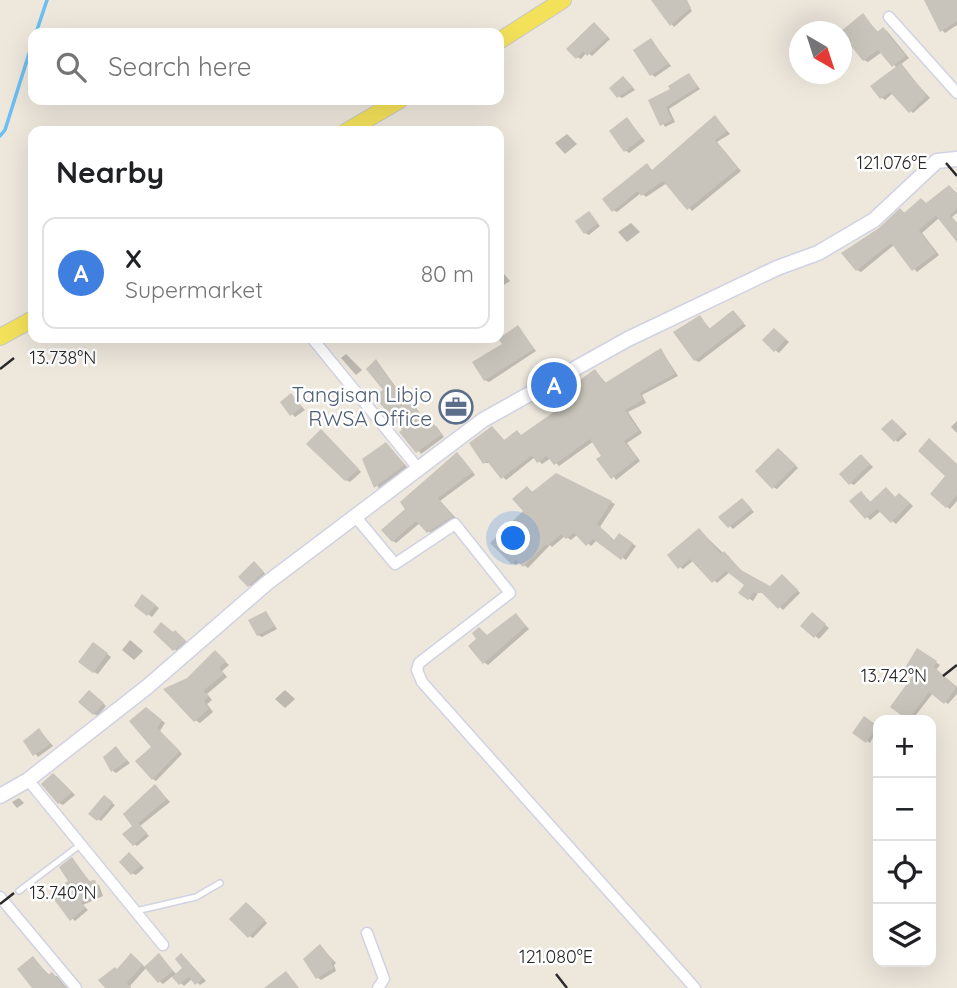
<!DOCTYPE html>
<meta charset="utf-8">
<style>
body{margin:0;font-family:Quicksand,sans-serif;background:#f6f6f6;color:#202124}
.controls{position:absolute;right:21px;bottom:21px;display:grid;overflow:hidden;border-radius:14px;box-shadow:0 7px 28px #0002}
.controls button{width:63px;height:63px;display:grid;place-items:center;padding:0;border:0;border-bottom:2px solid #e0e0e0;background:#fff;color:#202124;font:35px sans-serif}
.compass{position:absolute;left:789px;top:21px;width:63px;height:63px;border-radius:50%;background:#fff;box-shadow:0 7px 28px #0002;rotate:141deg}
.you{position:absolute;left:514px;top:539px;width:24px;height:24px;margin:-18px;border:5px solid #fff;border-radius:50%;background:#1a73e8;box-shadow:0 0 0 10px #1a73e833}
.badge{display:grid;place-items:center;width:46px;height:46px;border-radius:50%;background:#7c3aed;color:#fff;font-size:23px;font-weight:700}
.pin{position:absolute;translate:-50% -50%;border:4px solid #fff;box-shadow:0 2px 7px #0006}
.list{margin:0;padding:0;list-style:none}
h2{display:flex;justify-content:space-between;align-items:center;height:91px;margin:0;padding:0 28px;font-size:30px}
h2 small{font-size:23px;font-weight:400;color:#757577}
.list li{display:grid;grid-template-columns:46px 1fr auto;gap:21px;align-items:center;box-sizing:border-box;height:112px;margin:0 14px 14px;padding:0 14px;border:2px solid #e0e0e0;border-radius:14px}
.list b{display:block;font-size:26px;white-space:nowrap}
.list p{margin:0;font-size:23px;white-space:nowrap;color:#757577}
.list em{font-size:23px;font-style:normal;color:#757577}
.icon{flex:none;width:38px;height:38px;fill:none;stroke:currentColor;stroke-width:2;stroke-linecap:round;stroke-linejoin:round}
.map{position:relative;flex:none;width:957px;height:988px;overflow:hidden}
.search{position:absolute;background:#fff;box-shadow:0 7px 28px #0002;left:28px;top:28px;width:476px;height:77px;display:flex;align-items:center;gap:18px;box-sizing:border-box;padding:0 24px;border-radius:14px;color:#757577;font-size:26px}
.panel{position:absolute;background:#fff;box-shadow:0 7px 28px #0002;left:28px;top:126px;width:476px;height:217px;border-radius:14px}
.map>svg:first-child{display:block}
</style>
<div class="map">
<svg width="957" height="988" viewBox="0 0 957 988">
<rect width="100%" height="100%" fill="#ede7dc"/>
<!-- shadow -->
<g fill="#0003">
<polygon points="653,0 684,0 692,11 674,27"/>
<polygon points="928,0 957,0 957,25 945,33 942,30"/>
<polygon points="863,16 879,33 883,29 887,31 909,58 900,65 930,98 913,113 893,93 885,100 881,97 897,68 882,52 868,62 864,60"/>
<polygon points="597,26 610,39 592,56 587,52 581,59 577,57"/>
<polygon points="651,40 671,66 655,77 651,74"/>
<polygon points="689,75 700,89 669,109 675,122 665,127 650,101 673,90"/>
<polygon points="623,78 635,90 622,98 618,96"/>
<polygon points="715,117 730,134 717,142 741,171 692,211 667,183 646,197 641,193 617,212 613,210 647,166 653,171"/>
<polygon points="627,119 645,141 629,153 625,150"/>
<polygon points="567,134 577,144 565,154 555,143"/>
<polygon points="950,187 957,193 957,213 952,217 957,223 957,242 939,218 922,233 939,255 917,272 894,245 861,272 857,270 880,230 901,211 906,213 921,200 928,205"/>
<polygon points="589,213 600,226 589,235 585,233"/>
<polygon points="631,223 640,232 627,242 618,232"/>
<polygon points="499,268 510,281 499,288"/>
<polygon points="733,312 746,326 699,362 695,360 676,332 700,317 711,330"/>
<polygon points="518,327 536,351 489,382 485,380 504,344"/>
<polygon points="778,332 789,342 779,353 775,350"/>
<polygon points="661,350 678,376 642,395 646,403 628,412 642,433 627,443 640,461 616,480 594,441 559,466 551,458 542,464 535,457 506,480 490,463 484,463 493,428 505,441 517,432 522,436 557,412 563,393 595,371 607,384"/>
<polygon points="346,354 362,370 356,375 341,358"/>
<polygon points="377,361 408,404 414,405 429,426 436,426 444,437 421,454 405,431"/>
<polygon points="292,396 305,410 295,417 282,403"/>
<polygon points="458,396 471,412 458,421 455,419"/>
<polygon points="957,421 957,433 951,427"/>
<polygon points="896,423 907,434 898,442 895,440"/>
<polygon points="322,431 361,472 350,482 346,480"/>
<polygon points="389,447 408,468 379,489 365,460"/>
<polygon points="779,450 798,468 777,489 773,487"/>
<polygon points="461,457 475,475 440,501 456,518 432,534 420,523 396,543 393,541"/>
<polygon points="865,459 873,467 854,485 850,483"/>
<polygon points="957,464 957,501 950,509 947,507"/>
<polygon points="557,475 615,504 600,527 615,541 619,535 636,546 626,560 597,540 591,546 578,534 571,540 565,536 552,547 550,545 528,568 520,562 516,565 512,563 493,543 525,511 527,488 534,493"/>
<polygon points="890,492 896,498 903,497 913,506 896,524 881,511 870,520 852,501 861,493 872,503"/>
<polygon points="742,500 754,512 733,529 721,517"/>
<polygon points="699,530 745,574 770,589 786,579 800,593 783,610 764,592 758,593 753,601 740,593 746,584 730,572 717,583 694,560 683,569 680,567"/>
<polygon points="258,566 266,575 253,588 249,585"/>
<polygon points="147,599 159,608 152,617 136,606"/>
<polygon points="266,613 277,629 262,637 258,635"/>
<polygon points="516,615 529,629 488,665 484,662 479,629 488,636"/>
<polygon points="816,617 829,628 819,639 803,626"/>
<polygon points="155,632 176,632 188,643 178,652"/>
<polygon points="130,640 143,651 134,660 122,650"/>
<polygon points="97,646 111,657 98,674 94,672"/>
<polygon points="918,651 940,665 936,670 957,687 957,694 948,704 933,693 912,720 909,718"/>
<polygon points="215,652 229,665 222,671 227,677 207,694 212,700 207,704 213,712 200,723 195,720 188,679"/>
<polygon points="285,690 295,699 285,708 275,699"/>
<polygon points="93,694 106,706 98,716 94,714"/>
<polygon points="150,711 165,723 160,731 182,754 156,781 153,779"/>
<polygon points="865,719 878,728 870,743 855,732"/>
<polygon points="39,730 53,746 38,757 25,741"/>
<polygon points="116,749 130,763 116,773 113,771"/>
<polygon points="57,777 75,795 63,805 59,803"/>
<polygon points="155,786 170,802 140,826 149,836 137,846 134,844 134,826"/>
<polygon points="19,798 24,803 17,808 12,802"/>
<polygon points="108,800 115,805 101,821 98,819"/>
<polygon points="130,854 144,868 136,875 132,873"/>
<polygon points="73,860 91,883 99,885 103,896 83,905 88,910 75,921 52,897 71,881"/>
<polygon points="250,906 267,923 253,938 249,936"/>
<polygon points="320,946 336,963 334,965 336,971 321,980 317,977"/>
<polygon points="159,955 177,975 185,968 185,958 206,981 200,985 193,978 184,986 173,976 163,984 159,981"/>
<polygon points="33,958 50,976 57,976 67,988 34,988"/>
<polygon points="135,958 146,968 130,986 131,988 106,988 118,971"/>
</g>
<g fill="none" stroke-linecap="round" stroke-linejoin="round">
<!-- stream -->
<g stroke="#6cbff1" stroke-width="3.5">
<polyline points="36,33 47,0"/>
<polyline points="0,136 5,130 33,41"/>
</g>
</g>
<!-- building -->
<g fill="#c8c4bb">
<polygon points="651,0 687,0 691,8 670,26"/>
<polygon points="924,0 957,0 957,21 940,32"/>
<polygon points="863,13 877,32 883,27 906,56 892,67 878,50 863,61 840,32"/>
<polygon points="594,22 608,37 587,56 583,51 576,59 566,49"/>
<polygon points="651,38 668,64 650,76 633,50"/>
<polygon points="901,63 927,96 909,113 890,92 880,99 870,86"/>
<polygon points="689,73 698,87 666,107 672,120 660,126 648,100 670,89 668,86"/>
<polygon points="623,76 633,87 617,98 609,88"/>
<polygon points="715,115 727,131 715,140 738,168 687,210 663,181 641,196 638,191 612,212 602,199 647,163 652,170"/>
<polygon points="627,117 642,138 624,152 609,131"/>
<polygon points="949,185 957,194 957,209 950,215 957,224 957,242 936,216 919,230 936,253 912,271 891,243 856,271 841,253 879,228 900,208 904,213 921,198 926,203"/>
<polygon points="589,211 598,223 584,234 575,221"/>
<polygon points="733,310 744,323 694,361 673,332 700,315 709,329"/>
<polygon points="518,325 534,349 484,381 472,362 502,344 498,339"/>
<polygon points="774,328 786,339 774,352 762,340"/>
<polygon points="661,348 675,374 640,393 643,400 625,410 639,431 624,441 638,458 611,479 596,459 601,456 590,439 554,465 547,456 537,463 532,455 501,479 487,461 483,464 469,443 492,426 504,440 517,430 521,435 554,412 545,396 558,389 563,392 595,369 605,383"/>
<polygon points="376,359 406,403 410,400 428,425 432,422 442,434 416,453 399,432 402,430 374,396 383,390 366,369"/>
<polygon points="291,393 302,407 290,416 280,402"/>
<polygon points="458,394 469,410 453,420 443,404"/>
<polygon points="892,419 904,431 894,442 881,429"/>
<polygon points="321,429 359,469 345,481 306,444"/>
<polygon points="929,438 957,464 957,495 946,508 930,494 945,476 918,451"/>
<polygon points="386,442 405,465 374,488 362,459"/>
<polygon points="778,448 796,465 772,489 755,471"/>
<polygon points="457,452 473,472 438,498 453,516 427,533 416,521 392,542 381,530 405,509 400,502"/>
<polygon points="861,454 870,464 849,485 839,474"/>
<polygon points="556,473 612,501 597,524 614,540 619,533 633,543 621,560 593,539 586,546 574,533 566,539 561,534 548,546 546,544 523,567 516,560 511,564 490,543 523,511 512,499 527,486 532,492"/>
<polygon points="886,487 895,497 899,493 910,503 891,523 877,509 865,519 849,501 861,491 870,502"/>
<polygon points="742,498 752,509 728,528 718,517"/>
<polygon points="699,528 721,554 724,551 741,570 770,586 782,574 798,590 778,609 757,588 760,591 757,594 754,592 748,600 738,593 744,585 726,571 712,583 690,559 678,569 667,555"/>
<polygon points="254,561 264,572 248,587 238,577"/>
<polygon points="142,594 156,605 147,616 134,606"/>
<polygon points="266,611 275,626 257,636 248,620"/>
<polygon points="812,612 826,624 814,638 800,626"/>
<polygon points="516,613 526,626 483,664 468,646 476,639 472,633 479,627 487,635"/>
<polygon points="161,622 173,632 175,630 186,641 173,651 153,632"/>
<polygon points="93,642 108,653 93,673 78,662"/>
<polygon points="917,648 937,661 934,667 957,687 944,704 929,692 908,720 890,707 914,674 905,668"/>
<polygon points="215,650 226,661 219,668 224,674 203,691 209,696 204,701 209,709 194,722 163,689 187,678"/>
<polygon points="89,690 104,703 93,715 78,702"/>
<polygon points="146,707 162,720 157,728 180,751 152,780 135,761 151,747 129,721"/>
<polygon points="864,716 878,726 866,743 852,733"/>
<polygon points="39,728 50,744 33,756 23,741"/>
<polygon points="116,746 127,761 111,772 103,757"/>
<polygon points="53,773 72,792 58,804 41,784"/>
<polygon points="155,784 167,799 138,823 147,833 133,846 122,834 132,826 123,814"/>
<polygon points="104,795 113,802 97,821 88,814"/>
<polygon points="129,852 141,865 131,875 119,862"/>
<polygon points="72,857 89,881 95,880 100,894 81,902 85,908 70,921 50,894 68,881 59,867"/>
<polygon points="246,902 265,920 248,938 229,919"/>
<polygon points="320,944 333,961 331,963 334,968 316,979 303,959"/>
<polygon points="131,953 143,965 127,983 131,988 105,988 98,980 115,967 117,969"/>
<polygon points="159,953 173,971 158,983 144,967"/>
<polygon points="181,953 203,978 195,985 189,977 179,985 172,977 182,968 175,959"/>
<polygon points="33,956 48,975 52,972 66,988 32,988 17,969"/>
<polygon points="286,971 299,988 264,988"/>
</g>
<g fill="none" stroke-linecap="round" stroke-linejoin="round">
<defs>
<g id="lane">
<polyline points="19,891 80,845"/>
<polyline points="136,911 196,897 220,883"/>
</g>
<g id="street">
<polyline points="889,17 957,93"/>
<polyline points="312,338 417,467"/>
<polyline points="355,516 395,564 455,524 510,593 419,663 417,670 422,682 695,988"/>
<polyline points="28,780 163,945"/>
<polyline points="0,897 76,988"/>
<polyline points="367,933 384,979 378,988"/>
</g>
<polyline id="secondary" points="0,796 28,780 147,687 267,583 483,420 628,339 777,268 818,253 874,220 937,161 957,159"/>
<g id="primary">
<polyline points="499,41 563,0"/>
<polyline points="347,131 400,100"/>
<polyline points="0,337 33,319"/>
</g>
</defs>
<!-- lane casing -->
<use href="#lane" stroke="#d1d2e3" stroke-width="8"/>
<!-- street casing -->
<use href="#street" stroke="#d1d2e3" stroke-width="13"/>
<!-- secondary casing -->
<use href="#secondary" stroke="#d1d2e3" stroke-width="17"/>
<!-- primary casing -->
<use href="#primary" stroke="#c8c8c8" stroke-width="18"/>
<!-- lane -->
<use href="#lane" stroke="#fff" stroke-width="5"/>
<!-- street -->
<use href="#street" stroke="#fff" stroke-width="10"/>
<!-- secondary -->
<use href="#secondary" stroke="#fff" stroke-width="14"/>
<!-- primary -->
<use href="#primary" stroke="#f4e15a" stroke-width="16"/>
</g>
<!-- ticks -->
<path fill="none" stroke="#2a2a2a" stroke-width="2.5" d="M946 163 957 176M0 369 14 358M943 676 957 665M0 904 14 893M556 974 567 988"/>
<!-- icons -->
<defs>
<symbol id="office-ring" viewBox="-11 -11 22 22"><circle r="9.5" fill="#fff" stroke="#5c6f8a" stroke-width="1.5"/><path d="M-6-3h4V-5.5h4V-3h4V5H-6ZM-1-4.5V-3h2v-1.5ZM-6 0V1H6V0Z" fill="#5c6f8a"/></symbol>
</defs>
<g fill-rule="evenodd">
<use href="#office-ring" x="437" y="388" width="38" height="38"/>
</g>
<g text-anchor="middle" stroke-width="5" stroke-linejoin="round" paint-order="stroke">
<!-- service labels -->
<g font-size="21" fill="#4e5e75" stroke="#fff" text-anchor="end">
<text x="432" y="402">Tangisan Libjo<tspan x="432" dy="24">RWSA Office</tspan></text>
</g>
</g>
<g font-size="18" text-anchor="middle" fill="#2a2a2a" stroke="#fff" stroke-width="5" stroke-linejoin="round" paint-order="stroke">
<text x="892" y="169">121.076°E</text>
<text x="63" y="364">13.738°N</text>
<text x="894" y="682">13.742°N</text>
<text x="63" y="899">13.740°N</text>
<text x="556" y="963">121.080°E</text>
</g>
</svg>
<div class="controls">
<button>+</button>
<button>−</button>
<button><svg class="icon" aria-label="locate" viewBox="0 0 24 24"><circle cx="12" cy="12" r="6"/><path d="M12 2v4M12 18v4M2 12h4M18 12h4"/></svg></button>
<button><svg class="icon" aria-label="layers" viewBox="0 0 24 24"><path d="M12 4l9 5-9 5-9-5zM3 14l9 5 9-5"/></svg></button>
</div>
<svg class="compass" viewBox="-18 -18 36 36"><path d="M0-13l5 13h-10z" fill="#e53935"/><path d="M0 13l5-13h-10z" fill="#757577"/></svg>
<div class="you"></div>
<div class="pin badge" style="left:554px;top:385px;background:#3f7fe0">A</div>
<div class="search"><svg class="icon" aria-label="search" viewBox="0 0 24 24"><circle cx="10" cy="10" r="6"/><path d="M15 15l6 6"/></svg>Search here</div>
<section class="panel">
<h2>Nearby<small></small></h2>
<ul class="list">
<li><span class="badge" style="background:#3f7fe0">A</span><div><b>X</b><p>Supermarket</p></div><em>80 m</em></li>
</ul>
</section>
</div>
